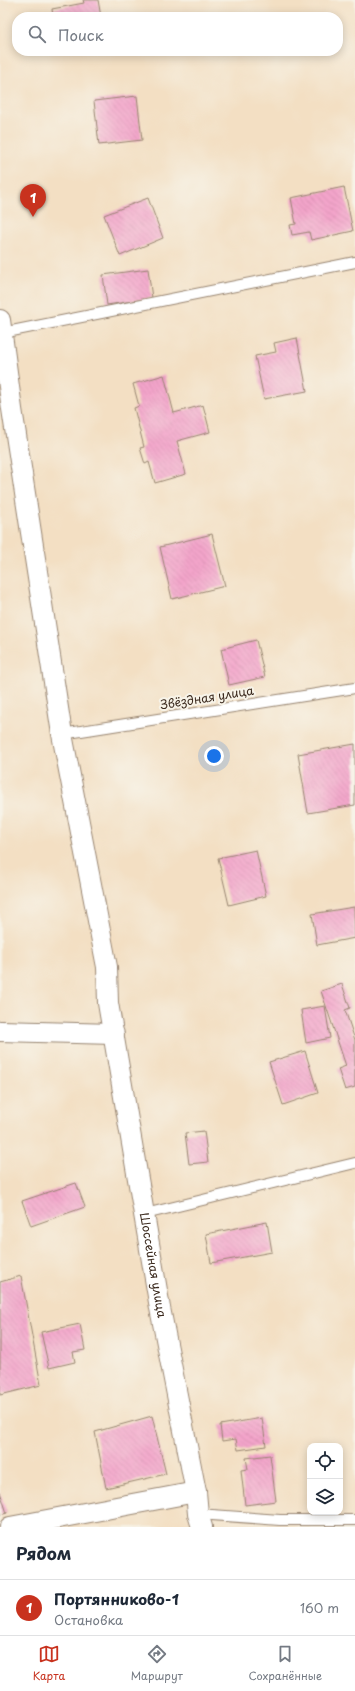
<!DOCTYPE html>
<html lang="ru">
<meta charset="utf-8">
<style>
body{margin:0;font-family:"Playpen Sans",sans-serif;background:#f6f6f7;color:#1f2937}
.controls{position:absolute;right:12px;bottom:12px;display:grid;overflow:hidden;border-radius:8px;box-shadow:0 2px 10px #0003}
.controls button{width:36px;height:36px;display:grid;place-items:center;padding:0;border:0;border-bottom:1px solid #e0e1e3;background:#fff;color:#1f2937;font:20px sans-serif}
.you{position:absolute;left:214px;top:756px;width:14px;height:14px;margin:-10px;border:3px solid #fff;border-radius:50%;background:#1a73e8;box-shadow:0 0 0 6px #1a73e833}
.badge{display:grid;place-items:center;width:26px;height:26px;border-radius:50%;background:#c8321e;color:#fff;font-size:13px;font-weight:700}
.pin{position:absolute;translate:-50% -33px;filter:drop-shadow(0 1px 2px #0008)}
.pin::after{content:'';position:absolute;top:21px;width:14px;height:12px;background:inherit;clip-path:polygon(0 0,100% 0,50% 100%)}
.list{margin:0;padding:0;list-style:none}
h2{display:flex;justify-content:space-between;align-items:center;height:52px;margin:0;padding:0 16px;font-size:17px}
h2 small{font-size:13px;font-weight:400;color:#747a83}
.list li{display:grid;grid-template-columns:26px 1fr auto;gap:12px;align-items:center;box-sizing:border-box;height:56px;padding:0 16px;border-top:1px solid #e0e1e3}
.list b{display:block;font-size:15px;white-space:nowrap}
.list p{margin:0;font-size:13px;white-space:nowrap;color:#747a83}
.list em{font-size:13px;font-style:normal;color:#747a83}
.icon{flex:none;width:22px;height:22px;fill:none;stroke:currentColor;stroke-width:2;stroke-linecap:round;stroke-linejoin:round}
.map{position:relative;flex:none;width:355px;height:1527px;overflow:hidden}
.search{position:absolute;background:#fff;box-shadow:0 2px 10px #0003;left:12px;right:12px;top:12px;height:44px;display:flex;align-items:center;gap:10px;box-sizing:border-box;padding:0 14px;border-radius:16px;color:#747a83;font-size:15px}
.sheet{height:108px;background:#fff}
nav{display:flex;justify-content:space-around;align-items:center;box-sizing:border-box;height:56px;border-top:1px solid #e0e1e3;background:#fff;font-size:11px;color:#747a83}
nav a{display:grid;justify-items:center;gap:2px}
nav .on{color:#c8321e}
.map>svg:first-child{display:block}
</style>
<div class="map">
<svg width="355" height="1527" viewBox="0 0 355 1527">
<defs>
<pattern id="building-back-hatch" width="6" height="6" patternUnits="userSpaceOnUse"><rect width="6" height="6" fill="#f3a4ca"/><path d="M-1 5l2 2M0 0l6 6M5-1l2 2" fill="none" stroke="#d18dad"/></pattern>
</defs>
<rect width="100%" height="100%" fill="#f7f3e8"/>
<filter id="ink" filterUnits="userSpaceOnUse"><feTurbulence type="fractalNoise" baseFrequency=".025" numOctaves="2"/><feDisplacementMap in="SourceGraphic" scale="8" xChannelSelector="R" yChannelSelector="G"/><feConvolveMatrix kernelMatrix="1 2 1 2 8 2 1 2 1" color-interpolation-filters="sRGB"/></filter>
<filter id="wash" filterUnits="userSpaceOnUse"><feTurbulence type="fractalNoise" baseFrequency=".012" numOctaves="4" result="noise"/><feDisplacementMap in="SourceGraphic" scale="16" xChannelSelector="R" yChannelSelector="G"/><feGaussianBlur stdDeviation="0.9" result="paint"/><feColorMatrix in="noise" values="0 0 0 0 0 0 0 0 0 0 0 0 0 0 0 0 0 1.4 0 .05"/><feComposite in="paint" operator="in"/></filter>
<g filter="url(#wash)">
<rect width="100%" height="100%" fill="#f3dfc3"/>
<g id="blocks">
<!-- building -->
<g fill="url(#building-back-hatch)">
<polygon points="83,0 98,0 101,17 53,17 52,9 84,3"/>
<polygon points="137,96 142,140 99,145 94,101"/>
<polygon points="344,187 353,231 311,240 309,232 292,235 290,225 296,224 291,198"/>
<polygon points="148,198 163,238 120,256 104,215"/>
<polygon points="148,269 152,298 107,305 103,275"/>
<polygon points="297,338 307,391 264,399 255,356 276,352 274,343"/>
<polygon points="164,375 174,413 203,405 210,432 177,441 186,474 155,483 149,462 145,464 140,448 144,447 134,408 139,406 133,384"/>
<polygon points="212,534 225,586 172,599 160,547"/>
<polygon points="256,640 265,677 229,685 221,649"/>
<polygon points="355,744 355,805 308,813 298,754"/>
<polygon points="256,850 266,896 229,905 218,858"/>
<polygon points="354,907 355,938 317,945 312,914"/>
<polygon points="342,984 350,1008 345,1010 355,1040 355,1087 345,1090 338,1069 346,1066 321,991"/>
<polygon points="325,1006 330,1038 306,1043 301,1010"/>
<polygon points="305,1051 318,1093 283,1105 269,1062"/>
<polygon points="204,1131 208,1162 189,1164 185,1133"/>
<polygon points="76,1183 85,1207 31,1226 22,1201"/>
<polygon points="267,1222 272,1252 211,1263 206,1234"/>
<polygon points="21,1276 41,1385 0,1395 0,1282"/>
<polygon points="80,1324 85,1350 73,1352 75,1362 49,1368 41,1332"/>
<polygon points="152,1416 166,1474 106,1488 95,1432"/>
<polygon points="262,1418 266,1446 238,1450 236,1439 222,1441 220,1425"/>
<polygon points="270,1455 276,1501 245,1505 241,1470 248,1469 246,1458"/>
<polygon points="0,1492 7,1513 0,1515"/>
</g>
</g>
</g>
<g filter="url(#ink)">
<use href="#blocks" fill-opacity="0" stroke="#978470" stroke-width="1"/>
<g fill="none" stroke-linecap="round" stroke-linejoin="round">
<defs>
<g id="service">
<polyline points="2,333 355,262"/>
<polyline points="62,734 355,688"/>
<polyline points="145,1214 355,1163"/>
<polyline points="198,1514 280,1520 355,1520"/>
</g>
<g id="minor">
<path id="s1" d="M0 320 12 409 62 734 107 967 108 1003 160 1308 196 1492 198 1514 202 1527"/>
<polyline points="0,1031 114,1034"/>
<polyline points="10,1527 196,1492"/>
</g>
</defs>
<!-- service casing -->
<use href="#service" stroke="#978470" stroke-width="12"/>
<!-- minor casing -->
<use href="#minor" stroke="#978470" stroke-width="22"/>
<!-- service -->
<use href="#service" stroke="#fff" stroke-width="10"/>
<!-- minor -->
<use href="#minor" stroke="#fff" stroke-width="20"/>
</g>
</g>
<g text-anchor="middle" stroke-width="4" stroke-linejoin="round" paint-order="stroke">
<!-- street labels -->
<g font-size="12" fill="#3b2a1e" stroke="#f7f3e8">
<text transform="translate(207 698) rotate(-9)" y="4">Звёздная улица</text>
<text dy="4" stroke="none"><textPath href="#s1" startOffset="958">Шоссейная улица</textPath></text>
</g>
</g>
</svg>
<div class="controls">
<button><svg class="icon" aria-label="locate" viewBox="0 0 24 24"><circle cx="12" cy="12" r="6"/><path d="M12 2v4M12 18v4M2 12h4M18 12h4"/></svg></button>
<button><svg class="icon" aria-label="layers" viewBox="0 0 24 24"><path d="M12 4l9 5-9 5-9-5zM3 14l9 5 9-5"/></svg></button>
</div>
<div class="you"></div>
<div class="pin badge" style="left:33px;top:217px">1</div>
<div class="search"><svg class="icon" aria-label="search" viewBox="0 0 24 24"><circle cx="10" cy="10" r="6"/><path d="M15 15l6 6"/></svg>Поиск</div>
</div>
<section class="sheet">
<h2>Рядом<small></small></h2>
<ul class="list">
<li><span class="badge">1</span><div><b>Портянниково-1</b><p>Остановка</p></div><em>160 m</em></li>
</ul>
</section>
<nav>
<a class="on"><svg class="icon" aria-label="map" viewBox="0 0 24 24"><path d="M3 6l6-2 6 2 6-2v14l-6 2-6-2-6 2zM9 4v14M15 6v14"/></svg>Карта</a>
<a><svg class="icon" aria-label="directions" viewBox="0 0 24 24"><path d="M12 3l9 9-9 9-9-9zM9 14v-3h6M13 9l2 2-2 2"/></svg>Маршрут</a>
<a><svg class="icon" aria-label="saved" viewBox="0 0 24 24"><path d="M7 4h10v16l-5-4-5 4z"/></svg>Сохранённые</a>
</nav>
